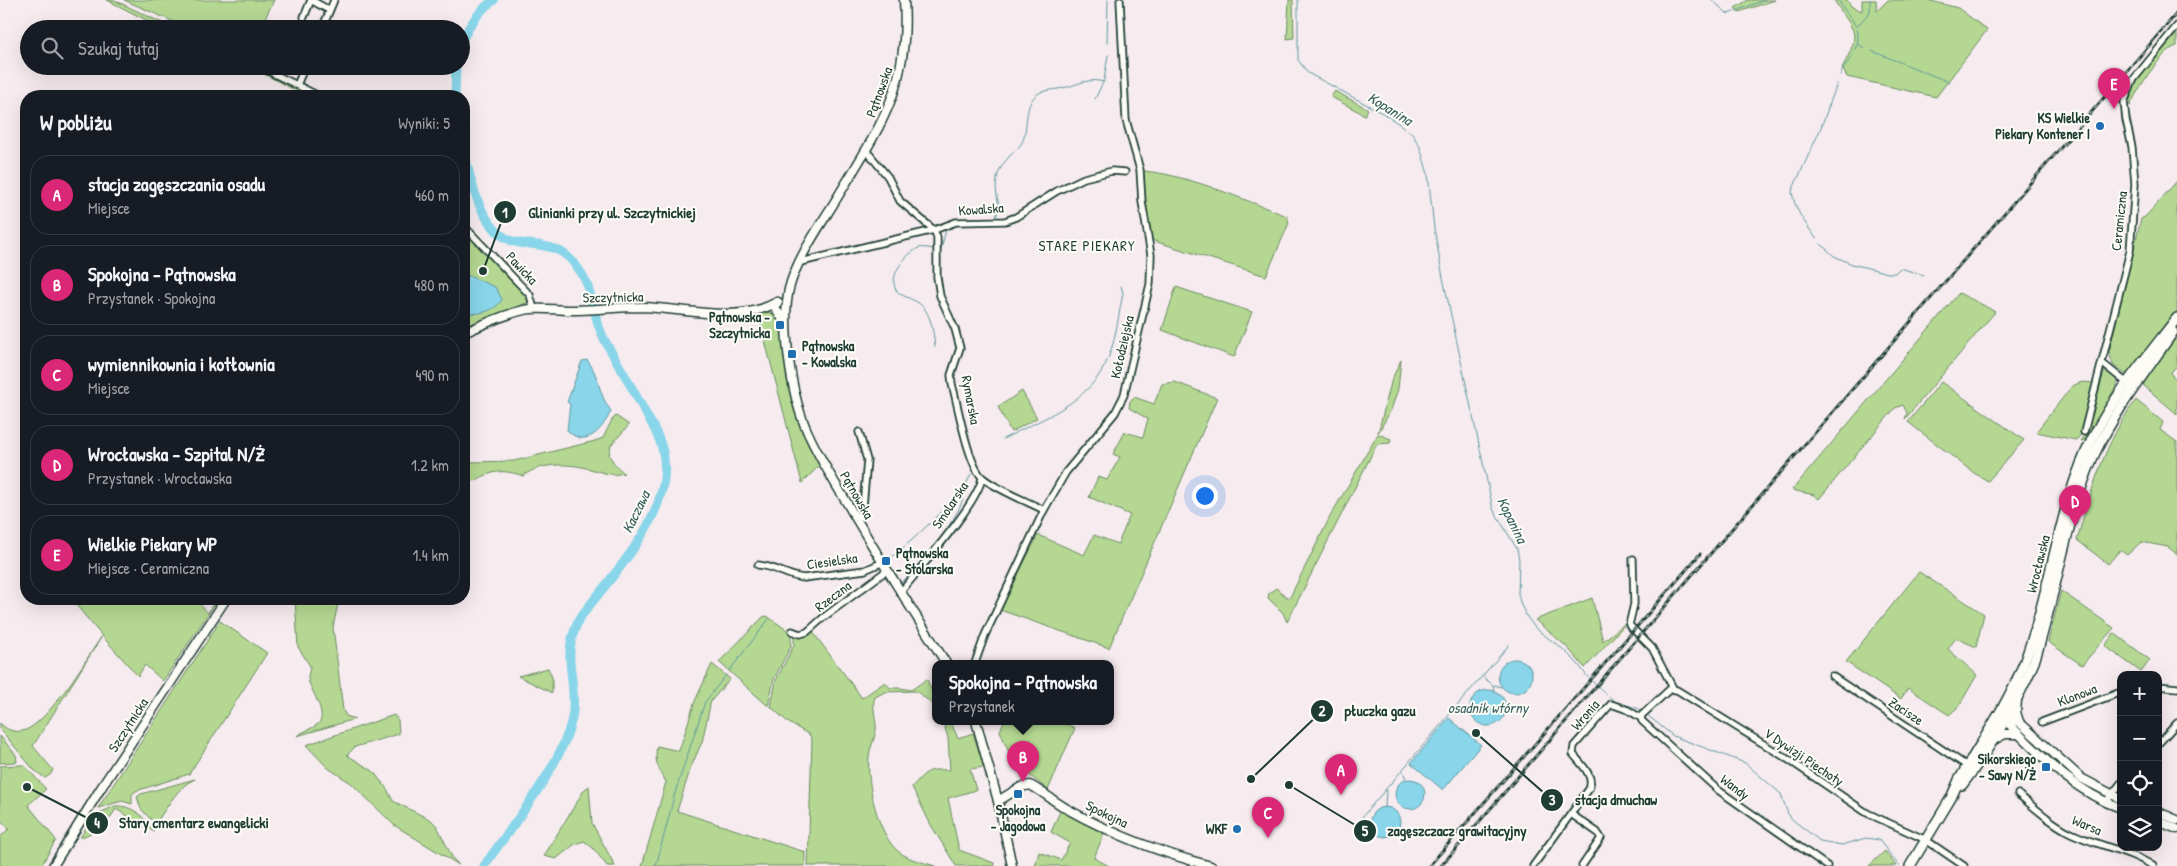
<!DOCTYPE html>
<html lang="pl">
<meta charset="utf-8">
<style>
body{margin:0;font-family:"Patrick Hand",sans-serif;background:#20242c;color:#f1f3f6}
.controls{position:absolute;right:15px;bottom:15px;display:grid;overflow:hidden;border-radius:10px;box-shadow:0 5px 20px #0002}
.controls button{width:45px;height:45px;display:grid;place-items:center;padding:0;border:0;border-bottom:1px solid #363941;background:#171b24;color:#f1f3f6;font:25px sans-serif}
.you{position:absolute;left:1204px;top:495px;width:18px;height:18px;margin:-12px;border:4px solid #fff;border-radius:50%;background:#1a73e8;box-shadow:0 0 0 8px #1a73e833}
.badge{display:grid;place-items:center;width:32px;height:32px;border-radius:50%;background:#db2777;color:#fff;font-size:16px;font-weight:700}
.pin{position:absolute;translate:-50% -41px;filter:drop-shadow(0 1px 2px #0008)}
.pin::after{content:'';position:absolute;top:26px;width:18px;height:15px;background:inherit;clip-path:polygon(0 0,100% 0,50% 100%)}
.popup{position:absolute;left:932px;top:660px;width:182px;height:65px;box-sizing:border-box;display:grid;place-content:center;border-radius:10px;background:#171b24;filter:drop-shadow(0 1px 4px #0005);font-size:16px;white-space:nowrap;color:#9ea1a6}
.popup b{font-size:19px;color:#f1f3f6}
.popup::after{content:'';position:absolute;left:50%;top:100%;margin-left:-10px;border:10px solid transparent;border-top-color:#171b24}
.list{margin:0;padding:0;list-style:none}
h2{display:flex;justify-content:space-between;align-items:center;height:65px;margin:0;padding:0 20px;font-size:21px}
h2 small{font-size:16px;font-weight:400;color:#9ea1a6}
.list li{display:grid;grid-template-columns:32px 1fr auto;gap:15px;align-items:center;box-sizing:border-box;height:80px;margin:0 10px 10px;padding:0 10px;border:1px solid #363941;border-radius:20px}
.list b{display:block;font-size:19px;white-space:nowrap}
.list p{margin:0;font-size:16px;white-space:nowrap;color:#9ea1a6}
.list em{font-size:16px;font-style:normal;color:#9ea1a6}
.icon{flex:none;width:28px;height:28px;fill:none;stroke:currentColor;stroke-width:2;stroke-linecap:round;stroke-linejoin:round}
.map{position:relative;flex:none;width:2177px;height:866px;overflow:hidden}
.search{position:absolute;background:#171b24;box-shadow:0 5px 20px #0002;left:20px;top:20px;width:450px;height:55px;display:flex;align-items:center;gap:12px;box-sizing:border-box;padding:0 18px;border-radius:28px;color:#9ea1a6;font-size:19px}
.panel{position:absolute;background:#171b24;box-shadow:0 5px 20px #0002;left:20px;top:90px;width:450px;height:515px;border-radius:20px}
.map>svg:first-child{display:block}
</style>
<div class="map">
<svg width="2177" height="866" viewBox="0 0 2177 866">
<rect width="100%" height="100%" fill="#f6ebee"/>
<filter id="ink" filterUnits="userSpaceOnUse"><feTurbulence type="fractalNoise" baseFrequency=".02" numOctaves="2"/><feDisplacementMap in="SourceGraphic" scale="10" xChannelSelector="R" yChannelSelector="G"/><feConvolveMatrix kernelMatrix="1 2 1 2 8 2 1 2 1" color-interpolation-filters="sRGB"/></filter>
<g filter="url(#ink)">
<!-- green -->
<g fill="#b4d892" stroke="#6a8a63">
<polygon points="107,0 114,0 175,29 164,29"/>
<polygon points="124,0 274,0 260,29 190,29"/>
<polygon points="1289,0 1293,0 1294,38 1287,39"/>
<polygon points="1748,0 1775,0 1739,12 1735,8"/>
<path d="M1834 0H1847L1852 7 1862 11V0H1876L1877 11 1888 0H1927L1958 8 1987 30 1936 97 1847 77 1842 68C1862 30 1855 34 1834 0Z"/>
<path d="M2177 34V46C2162 49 2136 92 2130 106 2125 86 2164 49 2177 34Z"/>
<polygon points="249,66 254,66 314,96 306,96"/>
<polygon points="1335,91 1368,109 1365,115 1331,97"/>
<path d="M1144 171C1189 175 1244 200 1287 216L1289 223 1266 276 1151 240 1144 203 1142 172Z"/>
<polygon points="2177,181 2177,311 2128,373 2125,374 2113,365 2109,352 2141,219 2146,216"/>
<polygon points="464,232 513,280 529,300 527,303 464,327"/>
<polygon points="1176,287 1252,312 1234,357 1162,330"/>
<path d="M1959 293C1972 300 1983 304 1995 312L1905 419 1907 413 1903 405 1895 408 1819 499 1814 495 1792 490Z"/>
<polygon points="765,312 771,313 778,320 778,326 780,326 791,387 821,464 802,483 758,314"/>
<polygon points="2177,332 2177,366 2170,373 2177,380 2177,414 2143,385"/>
<polygon points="1401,360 1398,389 1391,410 1378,433 1392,379"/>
<polygon points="2104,372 2110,373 2117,381 2117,385 2085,440 2081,441 2086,434"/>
<polygon points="1175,382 1217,398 1109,648 1000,610 1038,535 1084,555 1094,535 1118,544 1130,515 1089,497 1098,477 1107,480 1120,457 1113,454 1125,432 1143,437 1148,419 1129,408 1130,401 1134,397 1154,404 1162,384"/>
<polygon points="1941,382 2024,440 1988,481 1974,473 1908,422"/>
<polygon points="2082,382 2094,383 2080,436 2076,440 2036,432 2072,386"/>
<polygon points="1022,391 1037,418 1011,432 998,407"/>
<path d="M2136 400 2163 422 2160 430 2177 442V554L2168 547 2141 542 2127 555 2120 550 2108 564 2077 540C2091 491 2105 441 2136 400Z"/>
<path d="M616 416 629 425 611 445 609 455 615 465 624 473C610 477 600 471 586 468 566 463 540 463 523 476 496 466 487 475 464 486V464L470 462 514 461 595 441 603 438 612 420Z"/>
<polygon points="1378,434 1391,439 1390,443 1377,444 1287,622 1283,613 1268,598 1269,593 1276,588 1289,599 1331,515"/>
<polygon points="1919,572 1984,614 1976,647 1956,638 1948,649 1977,675 1959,706 1949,715 1908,688 1901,699 1846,662"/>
<polygon points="2061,591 2114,628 2082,665 2048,642"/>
<polygon points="1592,598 1603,641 1627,622 1585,668 1566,646 1535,620"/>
<path d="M71 599H195L208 613 215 599H218L163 681 145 665 138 676 102 636 33 746 53 770 50 775 45 778 34 770 0 729V723C7 731 18 734 28 729 53 715 85 661 102 636Z"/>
<path d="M295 599H339L333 627 343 710 346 716 355 719 297 736C303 731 312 729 318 724 329 714 309 689 308 678 308 674 310 670 310 666L298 647Z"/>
<polygon points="767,616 791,633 791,646 774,679 768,706 719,662 763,617"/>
<polygon points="220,621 267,653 189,774 136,791 132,794 132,804 122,801 98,808"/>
<path d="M812 631 862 698 885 682 890 688H900L911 690 927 679 935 699V706L916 691 885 692 875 697C871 705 877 720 876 730 875 739 870 747 869 756 866 782 878 836 899 852 910 860 923 862 935 866H808L812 741 810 735 789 723 771 707 776 680 794 645V633Z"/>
<polygon points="2114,633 2150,660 2141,672 2105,646"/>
<path d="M712 664 730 679 711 701 702 742 691 767 677 811 805 852V866H642L666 782C658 767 654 763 657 746L679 751 695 701Z"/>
<polygon points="548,668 552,677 552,693 518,676"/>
<polygon points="394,715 398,720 399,734 355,747 347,755 373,771 387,789 393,801 431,820 437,826 453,859 459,865 394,825 351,783 328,768 306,745"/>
<path d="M943 721H950L958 738 973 733 984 767 970 769 976 790 948 798 959 850 994 863 995 866H956L931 825 912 787C927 770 928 769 950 770L948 738Z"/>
<polygon points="1004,721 1058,721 1075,728 1048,790 1013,762 1000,731"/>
<polygon points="0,736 16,755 17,762 0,763"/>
<polygon points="24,765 46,789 28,805 56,840 41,866 0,866 0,837 9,829 0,819 0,766"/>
<path d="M195 779C178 786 169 805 158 820L157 824 159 828 141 809 137 797 141 794Z"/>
<polygon points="589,786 592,823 615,866 607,866 593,848 584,841 575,844 556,859 544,856 584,790"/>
<path d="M115 806C133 805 145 817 154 832L116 809 104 827 80 838 93 816Z"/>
<polygon points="1061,809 1104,833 1094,858 1109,866 1035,866 1039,852 1061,860 1070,843 1051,832"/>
<polygon points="1885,851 1896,866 1869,866"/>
</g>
<!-- water -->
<g fill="#89d5e9" stroke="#5f98a1">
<path d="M464 274 495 287 502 299C496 312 477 315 464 313Z"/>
<path d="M587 360C600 375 598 395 611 411 603 429 586 450 567 430L570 404 567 402 582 361Z"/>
<circle cx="1515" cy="676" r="17"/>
<circle cx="1488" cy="708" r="18"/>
<polygon points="1449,718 1481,745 1443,790 1411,763"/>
<circle cx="1410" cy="794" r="15"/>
<circle cx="1385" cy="822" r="15"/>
</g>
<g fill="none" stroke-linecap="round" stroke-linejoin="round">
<!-- stream -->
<g stroke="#5f98a1" stroke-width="1">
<polyline points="1298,0 1298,60 1308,73 1386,115 1402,126 1413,135 1420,147 1428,174 1434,228 1443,278 1493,509 1517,549 1519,560 1518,594 1521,605 1527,617 1536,629 1564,650 1577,663 1587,676 1608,696 1616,702 1637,708 1643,712"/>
<polyline points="1712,0 1728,14 1765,0"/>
<path d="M1838 0C1843 9 1852 18 1856 27 1864 43 1847 62 1840 75"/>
<polyline points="1857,26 1870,12 1870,0"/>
<polyline points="1107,43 1108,0"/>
<polyline points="1858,44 1864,48"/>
<polyline points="1872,51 1949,82"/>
<polyline points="1095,99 1104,80 1108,55"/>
<path d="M996 216 1000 208C994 190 994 173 1008 158 1012 153 1018 149 1021 144 1030 131 1021 101 1041 92 1049 89 1058 90 1067 87 1081 83 1089 78 1104 82"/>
<path d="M1816 238C1805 223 1794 209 1792 191L1820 130 1837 84"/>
<polyline points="1821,244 1834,256 1852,264 1888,273 1895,273 1900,268 1924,275"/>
<path d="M934 249C929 248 923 247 919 248 906 253 888 276 896 290 900 295 907 297 913 300 931 307 933 330 935 347"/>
<polyline points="941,249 946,230 953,227"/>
<path d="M1003 439C1043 418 1092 402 1109 356 1116 337 1119 313 1123 293L1121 286"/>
<polyline points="888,560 912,540 962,493 971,474"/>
<path d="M901 582 906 579C923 558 962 517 964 493"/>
<polyline points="730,670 769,619"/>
<polyline points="1483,677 1493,685 1494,691"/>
<polyline points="1494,685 1501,687"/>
<polyline points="1646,714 1673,736 1745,763 1781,794 1789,817 1820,841 1842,845 1866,838 1879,840 1899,866"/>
<polyline points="1403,771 1406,779"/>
<polyline points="1385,807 1386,790"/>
<polyline points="1362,817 1509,645"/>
<polyline points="656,866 675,793 705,702 726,675"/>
</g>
<!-- river -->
<g stroke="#89d5e9" stroke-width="9">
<path d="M461 42C470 25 478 11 494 0"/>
<polyline points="455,96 456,66"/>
<path d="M464 147C469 178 481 237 520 243 536 245 554 245 567 256 597 283 588 309 605 341 619 365 633 389 646 414 652 424 659 436 662 448 679 510 612 574 579 619 573 633 569 645 570 660 571 679 576 699 572 718 562 766 512 825 484 866"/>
</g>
<defs>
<g id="street">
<polyline points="311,0 329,10"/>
<polyline points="304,17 311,0"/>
<polyline points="322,29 334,0"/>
<polyline points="258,66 319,96"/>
<polyline points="297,85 305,66"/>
<path d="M866 150 888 177 900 201 934 230 937 237V277L940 296 955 329 960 348 951 375 952 384C958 405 968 466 983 478 996 489 1028 502 1044 510"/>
<polyline points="464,226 530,295 534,309"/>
<polyline points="801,262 934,230 956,222 1005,221 1016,217 1057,191 1084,178 1112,171 1125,172"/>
<polyline points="2102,363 2127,383"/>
<polyline points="2084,432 2130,251 2135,184 2132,147 2126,120 2124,102 2134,79 2177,26"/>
<polyline points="858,521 863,507 867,460 859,432"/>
<polyline points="1633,559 1634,604 1629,625 1652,648 1673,688"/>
<path d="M758 565C775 566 788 577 804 578L865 570 881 563"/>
<path d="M900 593C919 569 977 505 982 478"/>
<polyline points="792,631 800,634 807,632 824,617 886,571"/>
<polyline points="975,663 985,635 1044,510 1066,472 1115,413 1124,395 1150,284 1151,255 1142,202 1140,170 1126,120 1120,0"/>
<polyline points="1832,676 1967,766"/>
<polyline points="2158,686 2177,688"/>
<polyline points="2042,722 2121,692"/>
<polyline points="2158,744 2177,723"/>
<path d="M2018 794C2035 808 2051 823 2071 833 2098 846 2128 850 2153 866"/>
<polyline points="2106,802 2121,783"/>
<polyline points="1571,814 1597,832 1601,838 1582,866"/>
<path d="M1533 866 1589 789C1595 776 1581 764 1573 754L1574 746 1611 704 1628 710 1641 718"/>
<polyline points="1827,866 1718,790 1642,721 1641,718 1642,715 1670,689 1677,690 1786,758 1867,813 1926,840 1964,866"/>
</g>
<g id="secondary">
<path d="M904 0C910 84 882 124 840 193 823 222 797 257 789 289 781 325 791 392 805 426 816 453 832 478 847 503 878 557 912 610 946 663"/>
<polyline points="778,302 775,308 786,324"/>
<path d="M464 333C483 324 503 315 524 310 540 307 554 310 570 310 594 310 618 307 642 307 684 308 737 325 777 302"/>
<polyline points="2017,700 2016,712 2019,722"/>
<path d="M2005 716 2008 723C2041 756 2076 793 2121 808"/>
<polyline points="2003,718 2010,718 2019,722 2081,778 2121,799"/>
<polyline points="976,721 998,801 1012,866"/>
<polyline points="1992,741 2005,734 2019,734"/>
<path d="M998 801 1021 787 1030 785C1043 792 1055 802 1069 810 1114 835 1161 853 1211 866"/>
<polyline points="2158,812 2177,820"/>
<polyline points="2158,821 2177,829"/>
<polyline points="53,866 101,788 226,599"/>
</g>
<g id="primary">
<path d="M1962 785C1988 752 2018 701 2034 662 2056 595 2065 522 2093 457 2114 412 2145 373 2173 332"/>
<path d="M1910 866 1951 798 1959 780C1984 737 2014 696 2029 649 2051 585 2058 515 2086 452 2108 402 2144 361 2177 318"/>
</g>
</defs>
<!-- street casing -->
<use href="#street" stroke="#1f3d34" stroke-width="9"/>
<!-- secondary casing -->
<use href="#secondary" stroke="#1f3d34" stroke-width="11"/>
<!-- primary casing -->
<use href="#primary" stroke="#1f3d34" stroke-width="12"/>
<!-- street -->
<use href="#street" stroke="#fdfcf7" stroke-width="5.5"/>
<!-- secondary -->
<use href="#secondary" stroke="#fdfcf7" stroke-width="8"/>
<!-- primary -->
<use href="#primary" stroke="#fdfcf7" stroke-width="9"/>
<defs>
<g id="rail">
<polyline points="1429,866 1700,554"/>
<polyline points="1441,866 2177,13"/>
</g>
</defs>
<!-- rail casing -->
<use href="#rail" stroke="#1f3d34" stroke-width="3"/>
<!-- rail -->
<use href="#rail" stroke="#fdfcf7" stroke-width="1" stroke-dasharray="4" stroke-linecap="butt"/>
</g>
</g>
<!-- markers -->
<g fill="#1f6fb2" stroke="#fdfcf7" stroke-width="2">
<circle cx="2100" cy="126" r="5"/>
<rect x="775" y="320" width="10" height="10" rx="2.5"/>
<rect x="787" y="349" width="10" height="10" rx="2.5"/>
<rect x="881" y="556" width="10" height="10" rx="2.5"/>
<rect x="2041" y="762" width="10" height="10" rx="2.5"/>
<rect x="1013" y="789" width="10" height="10" rx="2.5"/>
<circle cx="1237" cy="829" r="5"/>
</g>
<g text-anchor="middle" stroke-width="4" stroke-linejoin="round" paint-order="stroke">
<!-- street labels -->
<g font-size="14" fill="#1f3d34" stroke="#fdfcf7">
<text transform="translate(879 92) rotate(-70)" y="5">Pątnowska</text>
<text transform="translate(981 209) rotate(-4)" y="5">Kowalska</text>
<text transform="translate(2119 221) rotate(-84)" y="5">Ceramiczna</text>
<text transform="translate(522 268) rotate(47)" y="5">Pawicka</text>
<text transform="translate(613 297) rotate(-1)" y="5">Szczytnicka</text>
<text transform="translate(1122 347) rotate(-77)" y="5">Kołodziejska</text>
<text transform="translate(971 400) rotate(79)" y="5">Rymarska</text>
<text transform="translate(857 495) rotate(60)" y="5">Pątnowska</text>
<text transform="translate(950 505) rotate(-56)" y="5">Smolarska</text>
<text transform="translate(832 561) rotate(-8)" y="5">Ciesielska</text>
<text transform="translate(2038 564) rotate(-76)" y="5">Wrocławska</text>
<text transform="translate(833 596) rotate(-37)" y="5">Rzeczna</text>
<text transform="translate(2077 695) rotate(-21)" y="5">Klonowa</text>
<text transform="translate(1906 711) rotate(34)" y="5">Zacisze</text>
<text transform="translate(1585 715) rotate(-49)" y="5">Wronia</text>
<text transform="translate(128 725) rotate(-57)" y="5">Szczytnicka</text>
<text transform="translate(1804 757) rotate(34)" y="5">V Dywizji Piechoty</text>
<text transform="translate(1735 787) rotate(37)" y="5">Wandy</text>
<text transform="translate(1107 814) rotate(26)" y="5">Spokojna</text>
<text transform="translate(2087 825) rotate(23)" y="5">Warsa</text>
</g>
<!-- poi labels -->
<g font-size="14" font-weight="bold" fill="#1f3d34" stroke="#fdfcf7" text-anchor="end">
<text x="2090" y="123">KS Wielkie<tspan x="2090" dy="16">Piekary Kontener I</tspan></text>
<text x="770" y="322">Pątnowska -<tspan x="770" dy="16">Szczytnicka</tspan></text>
<text x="802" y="351" text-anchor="start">Pątnowska<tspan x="802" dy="16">- Kowalska</tspan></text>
<text x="896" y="558" text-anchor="start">Pątnowska<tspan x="896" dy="16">- Stolarska</tspan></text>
<text x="2036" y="764">Sikorskiego<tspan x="2036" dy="16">- Sawy N/Ż</tspan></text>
<text x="1018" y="815" text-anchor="middle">Spokojna<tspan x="1018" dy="16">- Jagodowa</tspan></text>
<text x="1227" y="834">WKF</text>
</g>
<!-- water labels -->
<g font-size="15" font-style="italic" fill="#3a6361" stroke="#fdfcf7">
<text transform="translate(1390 109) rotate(32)" y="5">Kopanina</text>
<text transform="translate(636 512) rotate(-64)" y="5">Kaczawa</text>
<text transform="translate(1512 520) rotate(64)" y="5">Kopanina</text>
<text x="1488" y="713">osadnik wtórny</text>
</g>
<!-- neighbourhood labels -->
<g font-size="15" letter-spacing="1" fill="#1f3d34" stroke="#fdfcf7">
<text x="1087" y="251">STARE PIEKARY</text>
</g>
</g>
<!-- callouts -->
<path fill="none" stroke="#1f3d34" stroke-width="2" d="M483 271L505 212M1251 779L1322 711M1476 733L1552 800M27 787L97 823M1289 785L1365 831"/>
<g fill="#1f3d34" stroke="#fdfcf7" stroke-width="2">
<circle cx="483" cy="271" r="5"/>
<circle cx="1251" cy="779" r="5"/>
<circle cx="1476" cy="733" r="5"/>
<circle cx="27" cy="787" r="5"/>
<circle cx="1289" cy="785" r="5"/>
<circle cx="505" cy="212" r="12"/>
<circle cx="1322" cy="711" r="12"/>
<circle cx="1552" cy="800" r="12"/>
<circle cx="97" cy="823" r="12"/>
<circle cx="1365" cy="831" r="12"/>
</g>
<g font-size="15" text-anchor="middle" font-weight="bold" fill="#fff">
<text x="505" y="218">1</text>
<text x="1322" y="716">2</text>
<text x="1552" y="805">3</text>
<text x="97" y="828">4</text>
<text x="1365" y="836">5</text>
</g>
<g font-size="15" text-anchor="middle" font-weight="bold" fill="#1f3d34" stroke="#fdfcf7" stroke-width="4" stroke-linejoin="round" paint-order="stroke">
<text x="612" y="218">Glinianki przy ul. Szczytnickiej</text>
<text x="1380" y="716">płuczka gazu</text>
<text x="1616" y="805">stacja dmuchaw</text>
<text x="194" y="828">Stary cmentarz ewangelicki</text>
<text x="1457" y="836">zagęszczacz grawitacyjny</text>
</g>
</svg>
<div class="controls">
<button>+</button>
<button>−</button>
<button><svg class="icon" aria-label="locate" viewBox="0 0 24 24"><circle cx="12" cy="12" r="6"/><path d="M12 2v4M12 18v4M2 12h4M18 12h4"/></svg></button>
<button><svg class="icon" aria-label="layers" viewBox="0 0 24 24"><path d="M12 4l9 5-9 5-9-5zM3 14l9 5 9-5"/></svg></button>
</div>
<div class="you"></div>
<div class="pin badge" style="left:1341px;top:795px">A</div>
<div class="pin badge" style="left:1023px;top:782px">B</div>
<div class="popup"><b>Spokojna - Pątnowska</b>Przystanek</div>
<div class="pin badge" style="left:1268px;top:838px">C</div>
<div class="pin badge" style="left:2075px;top:526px">D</div>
<div class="pin badge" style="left:2114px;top:109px">E</div>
<div class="search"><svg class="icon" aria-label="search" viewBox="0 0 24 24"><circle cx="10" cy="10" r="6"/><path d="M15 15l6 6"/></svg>Szukaj tutaj</div>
<section class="panel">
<h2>W pobliżu<small>Wyniki: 5</small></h2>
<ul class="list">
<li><span class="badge">A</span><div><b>stacja zagęszczania osadu</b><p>Miejsce</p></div><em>460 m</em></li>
<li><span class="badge">B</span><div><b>Spokojna - Pątnowska</b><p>Przystanek · Spokojna</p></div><em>480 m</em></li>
<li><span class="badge">C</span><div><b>wymiennikownia i kotłownia</b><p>Miejsce</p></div><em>490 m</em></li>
<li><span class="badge">D</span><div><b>Wrocławska - Szpital N/Ż</b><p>Przystanek · Wrocławska</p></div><em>1.2 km</em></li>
<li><span class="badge">E</span><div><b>Wielkie Piekary WP</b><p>Miejsce · Ceramiczna</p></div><em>1.4 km</em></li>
</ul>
</section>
</div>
